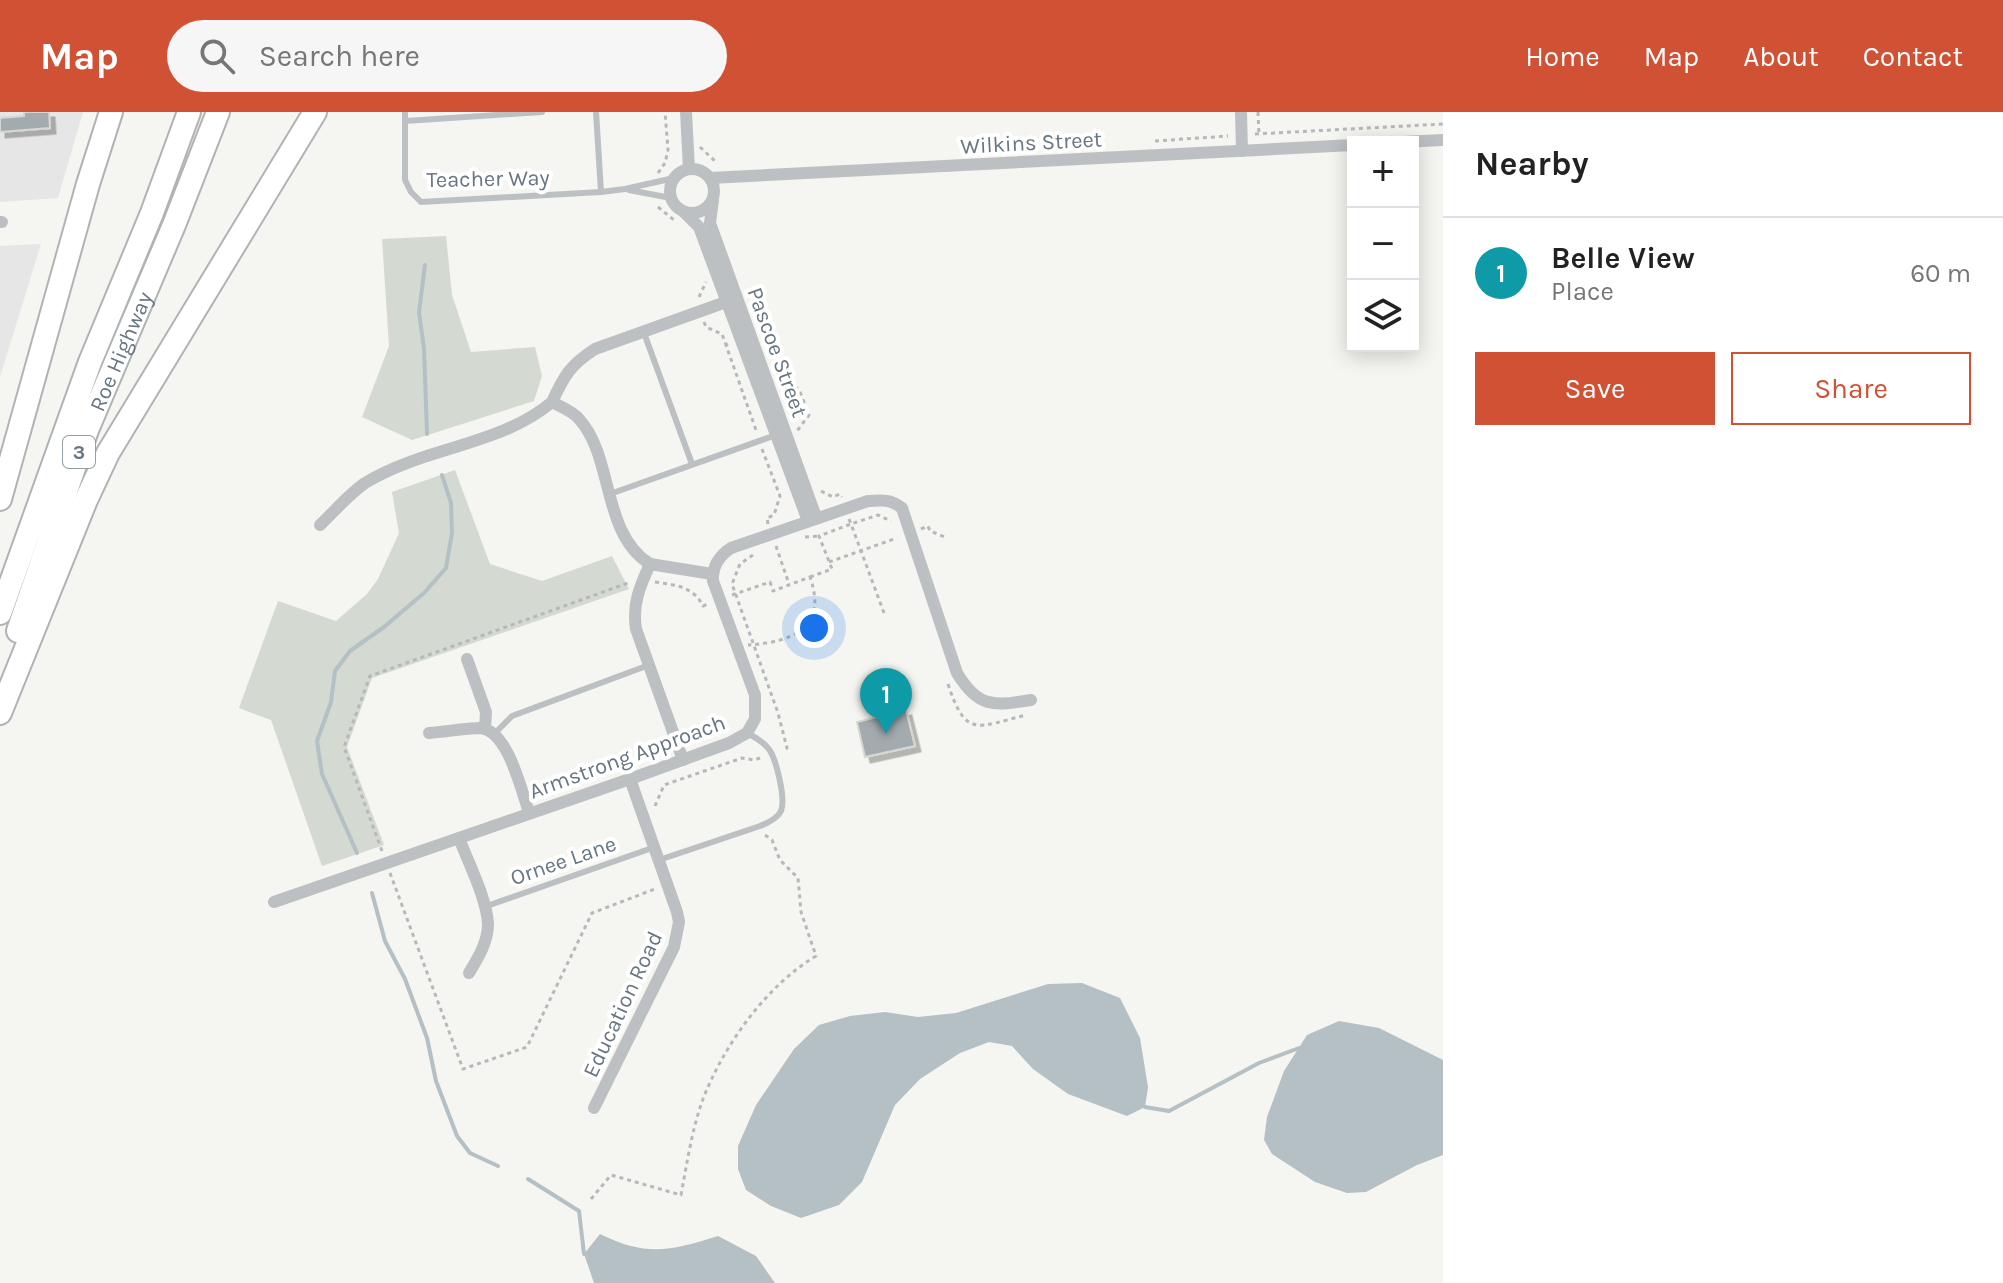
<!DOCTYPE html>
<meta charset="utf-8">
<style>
body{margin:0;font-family:Karla,sans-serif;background:#f6f6f6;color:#222}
.controls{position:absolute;right:24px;top:24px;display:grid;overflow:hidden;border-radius:0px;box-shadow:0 4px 20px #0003}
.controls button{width:72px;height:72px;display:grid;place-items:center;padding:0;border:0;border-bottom:2px solid #e0e0e0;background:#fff;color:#222;font:40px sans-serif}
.you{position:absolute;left:814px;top:516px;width:28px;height:28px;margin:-20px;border:6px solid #fff;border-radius:50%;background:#1a73e8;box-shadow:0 0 0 12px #1a73e833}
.badge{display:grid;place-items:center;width:52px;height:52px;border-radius:50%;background:#d15135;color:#fff;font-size:26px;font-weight:700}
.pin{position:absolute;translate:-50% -66px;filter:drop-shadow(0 2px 4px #0008)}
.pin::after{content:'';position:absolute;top:42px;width:28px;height:24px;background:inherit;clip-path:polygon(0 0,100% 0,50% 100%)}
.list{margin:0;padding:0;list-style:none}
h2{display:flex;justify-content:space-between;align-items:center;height:104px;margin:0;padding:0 32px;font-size:34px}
h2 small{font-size:26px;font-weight:400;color:#767676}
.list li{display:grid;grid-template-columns:52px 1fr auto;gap:24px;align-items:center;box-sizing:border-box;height:112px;padding:0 32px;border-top:2px solid #e0e0e0}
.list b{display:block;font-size:30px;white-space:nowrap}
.list p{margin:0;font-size:26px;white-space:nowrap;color:#767676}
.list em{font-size:26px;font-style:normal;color:#767676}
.actions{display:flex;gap:16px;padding:24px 32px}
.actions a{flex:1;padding:18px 0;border:2px solid #d15135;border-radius:0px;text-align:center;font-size:28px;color:#d15135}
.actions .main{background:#d15135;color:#fff}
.icon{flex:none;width:44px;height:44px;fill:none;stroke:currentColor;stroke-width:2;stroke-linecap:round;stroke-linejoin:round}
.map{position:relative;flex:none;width:1443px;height:1171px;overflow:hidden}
header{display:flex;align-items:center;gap:48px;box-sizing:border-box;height:112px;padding:0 40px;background:#d15135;color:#fff}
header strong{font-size:38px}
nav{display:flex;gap:44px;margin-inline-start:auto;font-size:28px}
.search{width:560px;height:72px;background:#f6f6f6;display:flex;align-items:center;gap:20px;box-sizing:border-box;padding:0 28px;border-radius:44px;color:#767676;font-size:30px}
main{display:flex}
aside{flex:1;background:#fff}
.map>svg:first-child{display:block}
</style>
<header>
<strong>Map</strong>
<div class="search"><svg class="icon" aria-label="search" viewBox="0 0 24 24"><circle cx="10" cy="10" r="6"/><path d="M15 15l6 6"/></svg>Search here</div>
<nav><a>Home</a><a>Map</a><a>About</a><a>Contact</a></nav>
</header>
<main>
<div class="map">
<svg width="1443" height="1171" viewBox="0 0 1443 1171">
<defs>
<filter id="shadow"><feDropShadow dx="5.5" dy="5.5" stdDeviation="0" flood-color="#0004"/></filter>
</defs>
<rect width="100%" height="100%" fill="#f5f5f1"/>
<!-- built -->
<g fill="#e5e6e5">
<polygon points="0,0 83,0 58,86 0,90"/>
<polygon points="41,132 0,265 0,134"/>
</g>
<!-- green -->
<g fill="#d4d9d1">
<polygon points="446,124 452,183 471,240 535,235 542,264 534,289 412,328 362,305 389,234 382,127"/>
<polygon points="455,358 490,452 542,469 612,444 629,477 372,566 347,635 384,733 322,754 271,608 239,596 278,489 336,509 367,482 378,467 399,421 392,380"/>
</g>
<!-- water -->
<g fill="#b4c0c3">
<polygon points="1082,871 1120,886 1140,926 1148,975 1145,995 1127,1004 1068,982 1033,957 1012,934 989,930 960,941 920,967 895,993 862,1070 839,1093 801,1106 771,1094 746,1078 738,1057 738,1034 756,993 794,937 819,913 850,904 885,900 918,905 956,901 1048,872"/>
<polygon points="1339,909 1379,916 1443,948 1443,1043 1417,1053 1366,1080 1347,1081 1315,1070 1272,1042 1264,1028 1267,1005 1284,959 1307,923"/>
<path d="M600 1122C647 1145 670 1139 718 1124L756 1144 775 1171H594L584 1142Z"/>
</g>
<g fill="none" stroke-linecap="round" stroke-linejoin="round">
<!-- stream -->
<g stroke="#b4c0c3" stroke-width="4">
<polyline points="425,153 419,200 424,237 427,322"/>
<polyline points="357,741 322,662 317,629 331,590 335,559 350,539 384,515 424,481 446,456 452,421 451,391 442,363"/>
<polyline points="372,781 385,829 405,867 427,926 436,969 457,1024 470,1041 498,1054"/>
<polyline points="1145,995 1169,999 1259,951 1299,936"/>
<polyline points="528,1067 579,1099 584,1142"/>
</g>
</g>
<!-- building -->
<g fill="#a3abaf" stroke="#d6d6d4" stroke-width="2" filter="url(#shadow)">
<polygon points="24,0 49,0 50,16 0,20 0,6 24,4"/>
<polygon points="906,598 915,634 865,645 857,610"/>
</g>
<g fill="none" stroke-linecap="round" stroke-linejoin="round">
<defs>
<g id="highway">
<polyline points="0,387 88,72 111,0"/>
<polyline points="0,501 90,250 152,101 189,0"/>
<path id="s1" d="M18 519 87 318 174 113 218 0"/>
<polyline points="0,601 86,388 108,341 315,0"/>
</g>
</defs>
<!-- highway casing -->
<use href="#highway" stroke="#b0b3b6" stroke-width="26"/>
<!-- path -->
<g stroke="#b6b9bb" stroke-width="3" stroke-dasharray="4 4" stroke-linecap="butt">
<polyline points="1258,0 1259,22"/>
<polyline points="1255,22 1443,12"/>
<polyline points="1155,29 1228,24"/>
<polyline points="700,35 717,51"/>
<polyline points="658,61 665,51 668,38 665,0"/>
<polyline points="658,95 674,108"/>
<polyline points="699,185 706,170"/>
<polyline points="704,210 706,215 722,222 726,233"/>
<polyline points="728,232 726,233 756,318"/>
<polyline points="780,268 799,277 809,303 797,319"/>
<polyline points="762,337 780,384 774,403 767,406 768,412"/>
<polyline points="821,379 833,385 840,382 842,385"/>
<polyline points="849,407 851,412 878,403 891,409"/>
<polyline points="921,417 928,414 930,419 945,425"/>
<polyline points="805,425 819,424"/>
<polyline points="776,434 789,472"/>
<polyline points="753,443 740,452 732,472 778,601 787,636 782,638"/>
<polyline points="829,450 897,426"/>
<polyline points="810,465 832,457 819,424 851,412 884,501"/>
<path d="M655 470C675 473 693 474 703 494L710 491"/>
<path d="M732 483 770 470 773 479 810 465C828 516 793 530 748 533"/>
<path d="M948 572C966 627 977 615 1026 603"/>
<polyline points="655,694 664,673 742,646 754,648 763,645"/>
<polyline points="382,739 344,635 370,564 628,471"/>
<polyline points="390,761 463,957 527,935 592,801 655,777"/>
<path d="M591 1087 611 1063 681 1083C687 1051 692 1017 703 987 724 933 766 874 816 844L801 800 798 766 780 748 772 728 765 723"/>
</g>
<!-- lane -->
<g stroke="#bcc0c3" stroke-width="6">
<polyline points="405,0 405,68 411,80 421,90 601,80 625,77 674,66"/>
<polyline points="596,0 601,80"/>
<polyline points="405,9 542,0"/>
<polyline points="629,78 671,86"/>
<polyline points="644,221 692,352"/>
<polyline points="610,382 776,323"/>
<polyline points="495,621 512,604 649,553"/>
<path d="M659 748 760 714C768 711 777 707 781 699 786 687 776 645 768 636 762 629 755 625 747 621"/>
<polyline points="484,795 655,735"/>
</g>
<!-- street -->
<g stroke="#bcc0c3" stroke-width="12">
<polyline points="686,0 689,57"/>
<polyline points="1241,0 1242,39"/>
<polyline points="1402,30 1443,28"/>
<circle cx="692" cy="79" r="22"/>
<polyline points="710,66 1353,33"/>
<polyline points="713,88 710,111 816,405"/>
<polyline points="684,100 699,115 808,409"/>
<polyline points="0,110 2,110"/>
<path d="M320 413C334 400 349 382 365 371 423 335 500 334 552 290"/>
<path d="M650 452C601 421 614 345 579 307 573 299 561 295 552 290 564 264 570 253 595 237L737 186"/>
<polyline points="467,547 486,600 485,617"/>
<path d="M429 621C445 620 465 616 480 616 508 618 521 678 529 700"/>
<path d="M683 648 636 517C632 492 640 474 650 452L712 462"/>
<path d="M459 726C468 750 487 787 488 812 488 830 478 846 469 861"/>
<path d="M274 790 630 667 729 631 747 621 755 607V583L713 469C712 454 719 444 731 436L868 389C882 388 891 387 902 396L957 561C978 596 993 594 1031 588"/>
<polyline points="594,996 674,835 679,810 677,800 630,667"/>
</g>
<!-- highway -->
<use href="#highway" stroke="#fff" stroke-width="22"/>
</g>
<g text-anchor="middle" stroke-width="8" stroke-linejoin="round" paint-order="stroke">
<!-- shield labels -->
<rect fill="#fff" stroke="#959fa6" stroke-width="2" x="63" y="324" width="32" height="32" rx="6"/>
<g font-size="20" font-weight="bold" fill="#677680">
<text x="79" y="347">3</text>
</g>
<!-- street labels -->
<g font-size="22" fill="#677680" stroke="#fff">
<text transform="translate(1031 30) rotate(-3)" y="8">Wilkins Street</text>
<text transform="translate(488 66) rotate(-1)" y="8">Teacher Way</text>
<text dy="8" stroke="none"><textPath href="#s1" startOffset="298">Roe Highway</textPath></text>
<text transform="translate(778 240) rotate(70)" y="8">Pascoe Street</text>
<text transform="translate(627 644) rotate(-20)" y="8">Armstrong Approach</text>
<text transform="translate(563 748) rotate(-19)" y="8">Ornee Lane</text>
<text transform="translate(622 892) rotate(-65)" y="8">Education Road</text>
</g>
</g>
</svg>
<div class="controls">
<button>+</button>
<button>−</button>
<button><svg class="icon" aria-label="layers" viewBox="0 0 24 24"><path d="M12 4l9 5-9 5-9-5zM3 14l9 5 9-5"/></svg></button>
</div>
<div class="you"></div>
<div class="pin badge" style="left:886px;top:622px;background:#0f9aa8">1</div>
</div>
<aside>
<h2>Nearby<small></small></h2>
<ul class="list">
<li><span class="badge" style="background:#0f9aa8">1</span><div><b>Belle View</b><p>Place</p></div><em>60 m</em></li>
</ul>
<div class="actions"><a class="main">Save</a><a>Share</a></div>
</aside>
</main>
